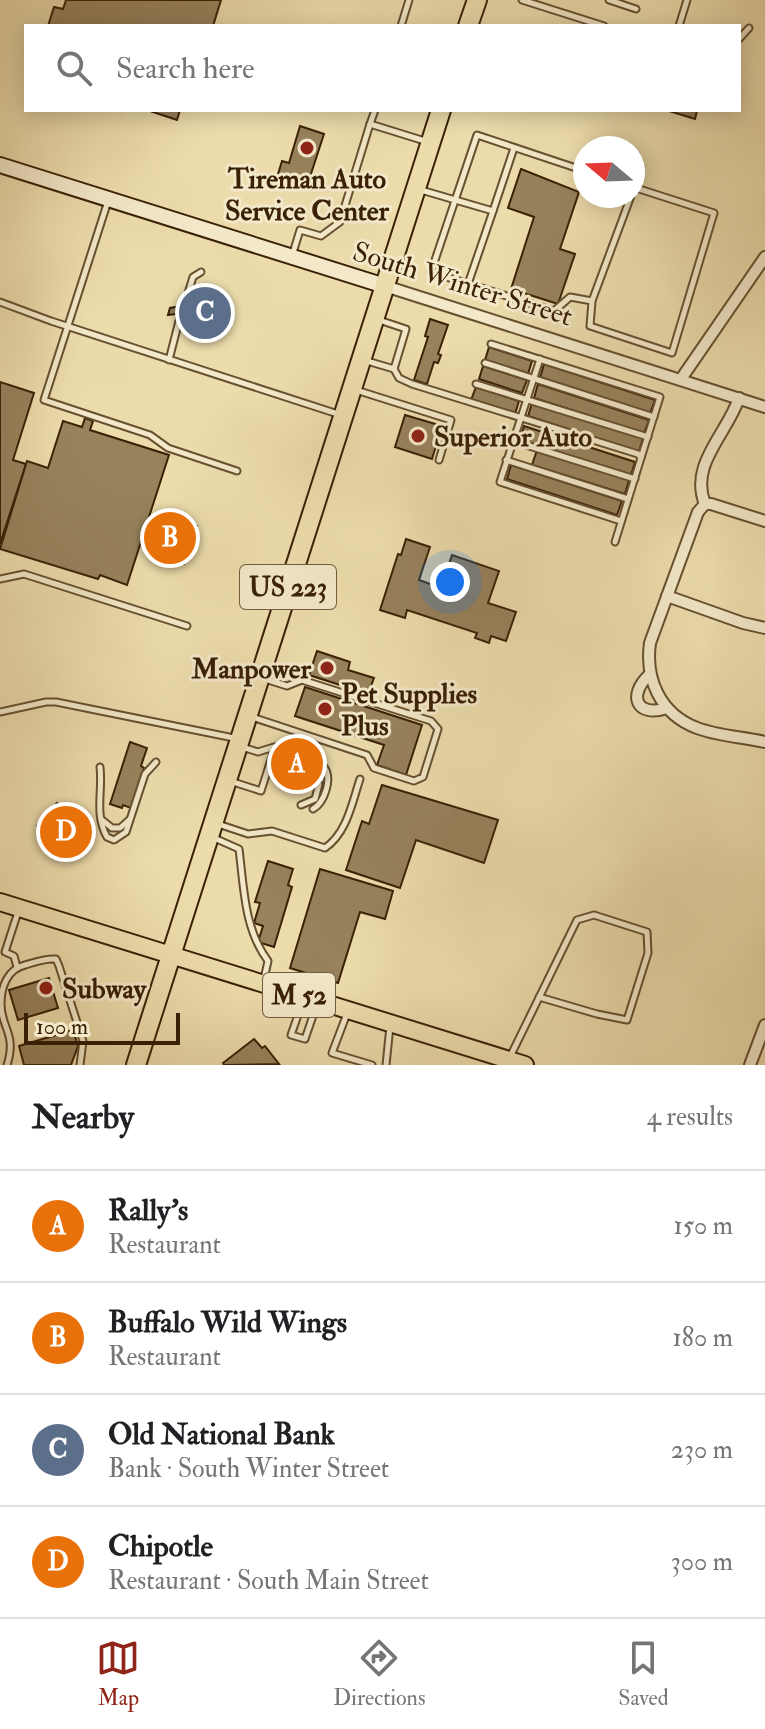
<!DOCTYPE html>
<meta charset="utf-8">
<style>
body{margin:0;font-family:"IM FELL Double Pica",serif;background:#f6f6f6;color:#202124}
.compass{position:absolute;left:573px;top:136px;width:72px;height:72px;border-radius:50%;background:#fff;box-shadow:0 4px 20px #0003;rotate:289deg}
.scale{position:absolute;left:24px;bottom:20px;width:156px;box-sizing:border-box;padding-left:8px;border:4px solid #3a2106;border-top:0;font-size:22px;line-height:28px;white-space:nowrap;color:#3a2106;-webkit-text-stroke:6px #f3e8c9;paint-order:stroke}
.you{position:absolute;left:450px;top:582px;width:28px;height:28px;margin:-20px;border:6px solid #fff;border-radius:50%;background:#1a73e8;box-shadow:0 0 0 12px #1a73e833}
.badge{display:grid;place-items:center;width:52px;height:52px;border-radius:50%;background:#8f2418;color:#fff;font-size:26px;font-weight:700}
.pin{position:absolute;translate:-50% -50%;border:4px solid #fff;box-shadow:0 2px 8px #0006}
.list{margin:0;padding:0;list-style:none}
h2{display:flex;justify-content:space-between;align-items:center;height:104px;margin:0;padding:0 32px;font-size:34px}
h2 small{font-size:26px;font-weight:400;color:#757577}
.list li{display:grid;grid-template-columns:52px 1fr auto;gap:24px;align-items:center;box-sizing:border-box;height:112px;padding:0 32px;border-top:2px solid #e0e0e0}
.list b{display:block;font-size:30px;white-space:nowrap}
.list p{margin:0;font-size:26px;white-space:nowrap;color:#757577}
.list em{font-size:26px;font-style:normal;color:#757577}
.icon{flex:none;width:44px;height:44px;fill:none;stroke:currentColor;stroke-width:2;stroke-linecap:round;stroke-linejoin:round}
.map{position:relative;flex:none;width:765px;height:1065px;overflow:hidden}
.search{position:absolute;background:#fff;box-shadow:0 4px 20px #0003;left:24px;right:24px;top:24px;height:88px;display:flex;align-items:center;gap:20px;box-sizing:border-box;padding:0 28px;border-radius:0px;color:#757577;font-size:30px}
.sheet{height:552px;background:#fff}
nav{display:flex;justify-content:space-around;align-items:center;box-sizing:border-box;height:112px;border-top:2px solid #e0e0e0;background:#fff;font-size:22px;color:#757577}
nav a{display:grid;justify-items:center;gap:4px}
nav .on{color:#8f2418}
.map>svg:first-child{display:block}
</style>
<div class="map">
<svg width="765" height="1065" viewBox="0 0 765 1065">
<rect width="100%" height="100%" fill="#ecdcac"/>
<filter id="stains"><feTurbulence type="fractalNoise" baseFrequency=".0025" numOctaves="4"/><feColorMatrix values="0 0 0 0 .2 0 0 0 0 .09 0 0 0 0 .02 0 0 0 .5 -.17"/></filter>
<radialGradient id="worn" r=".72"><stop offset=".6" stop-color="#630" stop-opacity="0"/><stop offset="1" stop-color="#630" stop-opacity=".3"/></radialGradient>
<!-- building -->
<g fill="#97825c" stroke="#3a2106" stroke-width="2">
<polygon points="66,0 221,0 213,26 48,26 54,7 63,9"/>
<polygon points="147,110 180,110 177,120"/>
<polygon points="666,110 693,110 697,111 695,119"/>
<polygon points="300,126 324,134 308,183 278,174 282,161 289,163"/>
<polygon points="521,169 579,192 560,249 575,254 558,304 511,289 534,217 508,208"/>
<polygon points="203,287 221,293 207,338 188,332"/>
<polygon points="193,304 197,306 192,321 187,319 190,312 168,315 170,308"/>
<polygon points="430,319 448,325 438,354 441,355 438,363 434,362 427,384 414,380 428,337 425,336"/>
<polygon points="489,347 532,361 528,374 485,360"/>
<polygon points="544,364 655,400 650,413 540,378"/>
<polygon points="483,366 527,380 522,393 479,379"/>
<polygon points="0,382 34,393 13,460 26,464 0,544"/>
<polygon points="538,384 649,420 644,433 534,398"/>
<polygon points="476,387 519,401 515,414 471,400"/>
<polygon points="532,403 643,438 639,452 528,416"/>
<polygon points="405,415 442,426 432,459 395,447"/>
<polygon points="85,418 93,421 90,430 169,455 127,585 100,575 98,579 0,549 27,461 48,468 63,421 82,427"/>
<polygon points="524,426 635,462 631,475 520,440"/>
<polygon points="537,450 629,480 625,494 532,465"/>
<polygon points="511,465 622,501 617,515 507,479"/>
<polygon points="159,514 197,526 184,564 144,549 152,524 156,525"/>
<polygon points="406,539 430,547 419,580 441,588 452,555 499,571 488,603 516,612 506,641 491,636 489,643 475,638 477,633 407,610 405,618 380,610 398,554 401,555"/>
<polygon points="317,651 350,662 348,670 374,678 368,694 309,675"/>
<polygon points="305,687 422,725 406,775 377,765 384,745 295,716"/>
<polygon points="130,742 147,748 141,766 144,768 131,808 123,805 122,808 110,804"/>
<polygon points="288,756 310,763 307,772 285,765"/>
<polygon points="382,785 498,820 484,863 416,840 400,888 346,870 362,821 369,824"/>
<polygon points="57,803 82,825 62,849 37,826"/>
<polygon points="268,861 293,869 288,885 292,887 274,947 258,942 263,926 254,923 260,903 255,902"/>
<polygon points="320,869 393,891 385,919 360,912 338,983 290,968"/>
<polygon points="49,978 58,1008 18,1020 9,990"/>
<polygon points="73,1030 78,1046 71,1065 24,1065 19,1046"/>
<polygon points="254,1039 262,1048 265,1046 279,1064 224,1065 223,1063"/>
</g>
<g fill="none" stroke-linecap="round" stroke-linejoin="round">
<defs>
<g id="lane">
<polyline points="522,0 604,26"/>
<polyline points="609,0 636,9"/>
<polyline points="401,26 409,0"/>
<polyline points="679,26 687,0"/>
<polyline points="739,39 749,28"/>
<polyline points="375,110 370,124 428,142"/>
<polyline points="585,171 477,135 431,272 554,311 570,297 592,301 590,326 672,353 714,213 633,187"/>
<polyline points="421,190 493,211 468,284"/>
<polyline points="108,201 44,400 150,435 168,448 237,471"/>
<polyline points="493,211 514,148"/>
<polyline points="292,256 300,230 321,236 340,222 370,124"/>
<polyline points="592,301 631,196"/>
<polyline points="0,302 51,321 341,415"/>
<polyline points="184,306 193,277 201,272"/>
<polyline points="491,344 660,397 641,458"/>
<polyline points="540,359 500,482 621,521"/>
<polyline points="169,360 181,313"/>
<polyline points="367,361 394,369 406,329 379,320"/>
<polyline points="485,363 654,417"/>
<polyline points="394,369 399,378 412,384 638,454 641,458 615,542"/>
<polyline points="476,384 648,437"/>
<polyline points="356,390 451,420 439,460"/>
<polyline points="513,441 635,479"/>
<polyline points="506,460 628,499"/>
<polyline points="0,579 24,574 187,626"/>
<polyline points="0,712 46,702 56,702 234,738"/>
<polyline points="252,717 367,755 374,768 414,781 423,777 438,729 431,721 302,680 287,686 262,678"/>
<polyline points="242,747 258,752 274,747"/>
<path d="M294 751C302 755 318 760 324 767 333 779 324 803 313 809"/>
<polyline points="270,763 316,779 319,784 315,799 301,805"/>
<path d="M100 767C103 791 94 814 107 837L114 840 126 832 145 774 156 762"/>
<polyline points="230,781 261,791 275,747"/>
<polyline points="102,820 112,828 120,828 129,820"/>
<path d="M218 824 248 834 272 831 325 848C347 833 352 803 360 779"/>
<path d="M212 837 239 849C244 888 244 929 268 961L264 979"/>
<polyline points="17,967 14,956 5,952 18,912"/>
<polyline points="304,998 291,1035 305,1039 317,1004"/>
<polyline points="348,1011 332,1053 372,1065"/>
<polyline points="509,1059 577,920 594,915 647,932 648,953 627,1020 597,1014 539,997"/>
<path d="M7 1065C17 1034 1 1028 1 1004 1 986 8 969 25 965 35 962 45 958 56 959L59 966 83 1041 80 1065"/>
<polyline points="386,1065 390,1026"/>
</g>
<g id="street">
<polyline points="385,286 765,407"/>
<polyline points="681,379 765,257"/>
<path d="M705 504C689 464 727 434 739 398"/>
<path d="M765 521 711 504H705L698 512 650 643C645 679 660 714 697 728 718 736 743 737 765 742"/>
<polyline points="667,596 743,623 765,628"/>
<path d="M649 675C627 696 637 718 667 708"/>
<polyline points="750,1065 765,1025"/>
</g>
<polyline id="secondary" points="0,165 385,286"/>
<polyline id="primary" points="0,902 525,1065"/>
<g id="highway">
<polyline points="468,26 477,0"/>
<polyline points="136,1065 441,110"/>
</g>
</defs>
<!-- lane casing -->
<use href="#lane" stroke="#665030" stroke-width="9"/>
<!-- street casing -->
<use href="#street" stroke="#665030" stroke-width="14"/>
<!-- secondary casing -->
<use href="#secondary" stroke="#3a2106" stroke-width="18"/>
<!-- primary casing -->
<use href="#primary" stroke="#3a2106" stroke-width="20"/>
<!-- highway casing -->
<use href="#highway" stroke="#3a2106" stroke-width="22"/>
<!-- lane -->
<use href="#lane" stroke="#f3e8c9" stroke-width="5"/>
<!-- street -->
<use href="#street" stroke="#f3e8c9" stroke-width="10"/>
<!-- secondary -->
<use href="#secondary" stroke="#f3e8c9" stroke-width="14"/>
<!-- primary -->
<use href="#primary" stroke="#ecdcac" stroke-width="16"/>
<!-- highway -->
<use href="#highway" stroke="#ecdcac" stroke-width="18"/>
</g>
<!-- markers -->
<g fill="#8f2418" stroke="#f3e8c9" stroke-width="3">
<circle cx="307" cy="148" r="8"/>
<circle cx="418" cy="436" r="8"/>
<circle cx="327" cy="668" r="8"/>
<circle cx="325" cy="709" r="8"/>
<circle cx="46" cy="988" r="8"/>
</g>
<g text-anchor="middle" stroke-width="6" stroke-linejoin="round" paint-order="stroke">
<!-- shield labels -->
<g fill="#f3e8c9" stroke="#725d40" stroke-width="2">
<rect x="240" y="565" width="96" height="44" rx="6"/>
<rect x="263" y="973" width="72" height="44" rx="6"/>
</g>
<g font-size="26" font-weight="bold" fill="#3a2106">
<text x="288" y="596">US 223</text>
<text x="299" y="1004">M 52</text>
</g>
<!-- poi labels -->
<g font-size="28" font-weight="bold" fill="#3a2106" stroke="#f3e8c9" text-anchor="start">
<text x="307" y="188" text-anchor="middle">Tireman Auto<tspan x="307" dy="32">Service Center</tspan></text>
<text x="434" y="446">Superior Auto</text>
<text x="311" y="678" text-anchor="end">Manpower</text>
<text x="341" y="703">Pet Supplies<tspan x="341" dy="32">Plus</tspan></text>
<text x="62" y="998">Subway</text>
</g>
<!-- street labels -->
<g font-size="28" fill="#3a2106" stroke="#f3e8c9">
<text transform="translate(463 283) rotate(17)" y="10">South Winter Street</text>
</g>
</g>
<rect width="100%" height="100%" filter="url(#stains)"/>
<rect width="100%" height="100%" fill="url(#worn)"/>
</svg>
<svg class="compass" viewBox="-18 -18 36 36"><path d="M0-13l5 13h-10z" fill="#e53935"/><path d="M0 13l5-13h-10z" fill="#757577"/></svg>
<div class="scale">100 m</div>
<div class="you"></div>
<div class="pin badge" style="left:297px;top:764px;background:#e8710a">A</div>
<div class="pin badge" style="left:170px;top:538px;background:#e8710a">B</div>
<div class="pin badge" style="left:205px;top:313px;background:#5c6f8a">C</div>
<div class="pin badge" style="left:66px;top:832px;background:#e8710a">D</div>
<div class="search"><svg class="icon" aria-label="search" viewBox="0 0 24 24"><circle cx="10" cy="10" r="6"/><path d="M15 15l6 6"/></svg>Search here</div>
</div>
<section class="sheet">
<h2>Nearby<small>4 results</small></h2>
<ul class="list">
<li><span class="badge" style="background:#e8710a">A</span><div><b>Rally's</b><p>Restaurant</p></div><em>150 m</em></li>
<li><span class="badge" style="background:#e8710a">B</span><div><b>Buffalo Wild Wings</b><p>Restaurant</p></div><em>180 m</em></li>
<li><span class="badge" style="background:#5c6f8a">C</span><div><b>Old National Bank</b><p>Bank · South Winter Street</p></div><em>230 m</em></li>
<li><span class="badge" style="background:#e8710a">D</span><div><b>Chipotle</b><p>Restaurant · South Main Street</p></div><em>300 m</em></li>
</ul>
</section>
<nav>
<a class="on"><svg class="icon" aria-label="map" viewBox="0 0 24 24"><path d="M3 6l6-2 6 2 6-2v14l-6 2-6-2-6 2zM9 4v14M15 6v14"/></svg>Map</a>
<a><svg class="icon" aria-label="directions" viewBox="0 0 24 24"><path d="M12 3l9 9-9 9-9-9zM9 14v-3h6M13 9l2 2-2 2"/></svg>Directions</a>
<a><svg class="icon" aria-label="saved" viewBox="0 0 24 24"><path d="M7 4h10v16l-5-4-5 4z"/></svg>Saved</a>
</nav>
